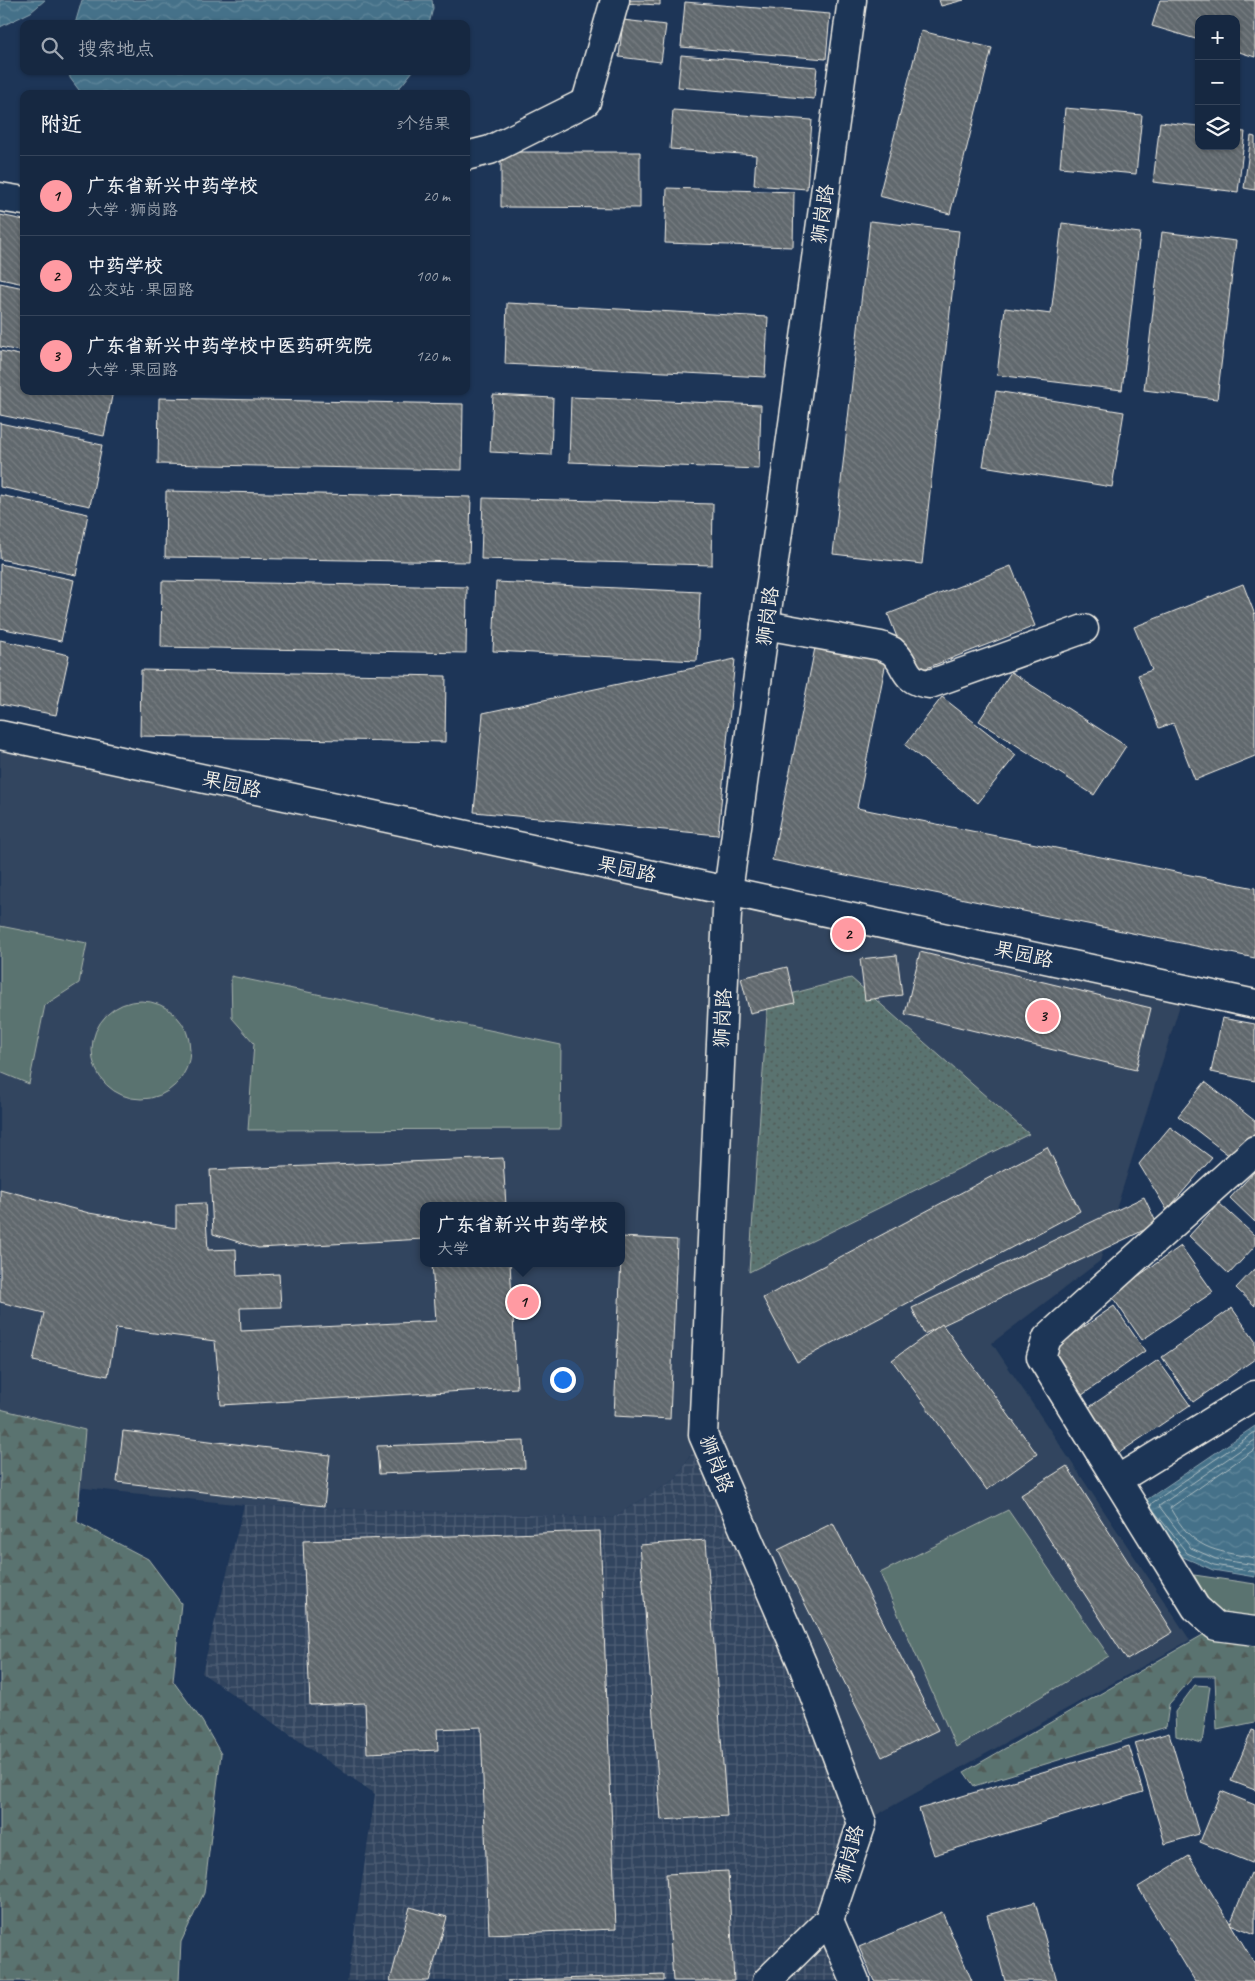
<!DOCTYPE html>
<html lang="zh">
<meta charset="utf-8">
<style>
body{margin:0;font-family:Caveat,"LXGW WenKai TC",sans-serif;background:#1f3048;color:#f1f3f6}
.controls{position:absolute;right:15px;top:15px;display:grid;overflow:hidden;border-radius:10px;box-shadow:0 1px 4px #0004}
.controls button{width:45px;height:45px;display:grid;place-items:center;padding:0;border:0;border-bottom:1px solid #35445a;background:#162841;color:#f1f3f6;font:25px sans-serif}
.you{position:absolute;left:562px;top:1379px;width:18px;height:18px;margin:-12px;border:4px solid #fff;border-radius:50%;background:#1a73e8;box-shadow:0 0 0 8px #1a73e833}
.badge{display:grid;place-items:center;width:32px;height:32px;border-radius:50%;background:#ff9aa2;color:#111;font-size:16px;font-weight:700}
.pin{position:absolute;translate:-50% -50%;border:2px solid #fff;box-shadow:0 1px 5px #0006}
.popup{position:absolute;left:420px;top:1202px;width:205px;height:65px;box-sizing:border-box;display:grid;place-content:center;border-radius:10px;background:#162841;filter:drop-shadow(0 1px 4px #0005);font-size:16px;white-space:nowrap;color:#9ea6b1}
.popup b{font-size:19px;color:#f1f3f6}
.popup::after{content:'';position:absolute;left:50%;top:100%;margin-left:-10px;border:10px solid transparent;border-top-color:#162841}
.list{margin:0;padding:0;list-style:none}
h2{display:flex;justify-content:space-between;align-items:center;height:65px;margin:0;padding:0 20px;font-size:21px}
h2 small{font-size:16px;font-weight:400;color:#9ea6b1}
.list li{display:grid;grid-template-columns:32px 1fr auto;gap:15px;align-items:center;box-sizing:border-box;height:80px;padding:0 20px;border-top:1px solid #35445a}
.list b{display:block;font-size:19px;white-space:nowrap}
.list p{margin:0;font-size:16px;white-space:nowrap;color:#9ea6b1}
.list em{font-size:16px;font-style:normal;color:#9ea6b1}
.icon{flex:none;width:28px;height:28px;fill:none;stroke:currentColor;stroke-width:2;stroke-linecap:round;stroke-linejoin:round}
.map{position:relative;flex:none;width:1255px;height:1981px;overflow:hidden}
.search{position:absolute;background:#162841;box-shadow:0 1px 4px #0004;left:20px;top:20px;width:450px;height:55px;display:flex;align-items:center;gap:12px;box-sizing:border-box;padding:0 18px;border-radius:10px;color:#9ea6b1;font-size:19px}
.panel{position:absolute;background:#162841;box-shadow:0 1px 4px #0004;left:20px;top:90px;width:450px;height:305px;border-radius:10px}
.map>svg:first-child{display:block}
</style>
<div class="map">
<svg width="1255" height="1981" viewBox="0 0 1255 1981">
<defs>
<pattern id="industrial-grid" width="8" height="8" patternUnits="userSpaceOnUse" patternTransform="scale(1.25)"><rect width="8" height="8" fill="#31445e"/><path d="M0 4h8M4 0v8" fill="none" stroke="#4f5f75"/></pattern>
<pattern id="forest-firs" width="22" height="20" patternUnits="userSpaceOnUse" patternTransform="scale(1.25)"><rect width="22" height="20" fill="#5a736f"/><path d="M5 1l3.5 6h-7zM16 11l3.5 6h-7z" fill="#515b58"/></pattern>
<pattern id="park-dots" width="8" height="8" patternUnits="userSpaceOnUse" patternTransform="scale(1.25)"><rect width="8" height="8" fill="#5a736f"/><path d="M2 2h.1M6 6h.1" fill="none" stroke="#515b58" stroke-width="1.8" stroke-linecap="round"/></pattern>
<pattern id="water-waves" width="16" height="10" patternUnits="userSpaceOnUse" patternTransform="scale(1.25)"><rect width="16" height="10" fill="#457189"/><path d="M0 5q4-4 8 0t8 0" fill="none" stroke="#60869a"/></pattern>
<pattern id="building-back-hatch" width="6" height="6" patternUnits="userSpaceOnUse" patternTransform="scale(1.25)"><rect width="6" height="6" fill="#61686d"/><path d="M-1 5l2 2M0 0l6 6M5-1l2 2" fill="none" stroke="#787e82"/></pattern>
</defs>
<rect width="100%" height="100%" fill="#1d3557"/>
<filter id="ink" filterUnits="userSpaceOnUse"><feTurbulence type="fractalNoise" baseFrequency=".02" numOctaves="2"/><feDisplacementMap in="SourceGraphic" scale="10" xChannelSelector="R" yChannelSelector="G"/><feConvolveMatrix kernelMatrix="1 2 1 2 8 2 1 2 1" color-interpolation-filters="sRGB"/></filter>
<g filter="url(#ink)">
<!-- built -->
<path fill="#31445e" fill-rule="evenodd" d="M0 735 1185 989 1100 1261 992 1343 1190 1640 862 1823 702 1436 676 1479 612 1518 244 1505 0 1479ZM424 1206H622V1263H424Z"/>
<!-- industrial -->
<polygon fill="url(#industrial-grid)" points="703,1435 862,1823 829,1920 855,1981 347,1981 375,1794 202,1673 244,1505 612,1518 676,1479"/>
<!-- grass -->
<g fill="#5a736f" stroke="#a7b2ac">
<polygon points="0,926 87,943 79,983 45,1005 29,1084 0,1072"/>
<polygon points="231,976 561,1045 560,1129 248,1130 254,1043 232,1018"/>
<circle cx="141" cy="1050" r="49"/>
<polygon points="1008,1510 1109,1656 956,1747 880,1573"/>
<polygon points="1194,1575 1255,1584 1255,1624 1217,1616"/>
<polygon points="1195,1685 1210,1686 1202,1743 1176,1736 1175,1712"/>
</g>
<!-- forest -->
<g fill="url(#forest-firs)" stroke="#a7b2ac">
<polygon points="0,1409 85,1430 77,1522 148,1559 181,1603 173,1681 202,1721 221,1754 204,1893 181,1942 179,1981 0,1981"/>
<polygon points="1208,1632 1255,1639 1255,1722 1217,1730 1215,1676 1194,1676 1169,1704 1166,1727 974,1786 964,1772"/>
</g>
<!-- park -->
<polygon fill="url(#park-dots)" stroke="#a7b2ac" points="851,978 1029,1134 749,1272 768,1000"/>
<!-- water -->
<g fill="url(#water-waves)" stroke="#8ba4af">
<polygon points="0,0 45,0 31,12 0,27"/>
<polygon points="82,0 432,0 433,8 429,24 75,24"/>
<polygon points="69,71 413,71 401,86 389,94 82,94 70,78"/>
<polygon points="1255,1426 1255,1577 1213,1570 1183,1557 1142,1503"/>
</g>
<g fill="none" stroke-linecap="round" stroke-linejoin="round">
<!-- shore -->
<g stroke="#aebec2" stroke-width="1">
<polyline points="1255,1440 1159,1506 1191,1548 1216,1559 1255,1565"/>
<path d="M1255 1449 1170 1508C1194 1550 1211 1550 1255 1558"/>
<polyline points="1151,1506 1152,1503 1255,1432"/>
<polyline points="1151,1507 1187,1553 1214,1565 1255,1572"/>
</g>
</g>
<!-- building -->
<g fill="url(#building-back-hatch)" stroke="#f4f1e8">
<polygon points="621,0 660,0 660,5 620,3"/>
<polygon points="939,0 964,0 941,6"/>
<polygon points="1160,0 1255,0 1255,57 1236,51 1236,19 1199,19 1199,40 1152,26"/>
<polygon points="685,2 830,14 826,59 681,47"/>
<polygon points="623,20 666,25 661,62 619,57"/>
<polygon points="921,31 992,48 950,214 879,196"/>
<polygon points="681,55 817,67 814,99 678,87"/>
<polygon points="1065,108 1142,115 1136,174 1060,167"/>
<polygon points="673,110 812,120 807,189 754,185 756,155 670,149"/>
<polygon points="1160,122 1199,126 1199,146 1236,146 1236,131 1245,132 1238,192 1153,182"/>
<polygon points="1251,136 1255,137 1255,190 1244,188"/>
<polygon points="501,152 640,152 640,208 501,207"/>
<polygon points="466,180 468,180 466,216"/>
<polygon points="667,188 794,192 793,247 665,243"/>
<polygon points="0,215 24,220 24,284 0,279"/>
<polygon points="870,221 959,231 922,564 833,554"/>
<polygon points="1062,223 1140,233 1122,390 997,375 1005,308 1051,314"/>
<polygon points="1162,232 1236,241 1217,399 1144,390"/>
<polygon points="0,283 24,288 24,352 0,347"/>
<polygon points="507,303 768,317 765,377 505,364"/>
<polygon points="0,351 24,356 24,391 113,391 104,436 0,415"/>
<polygon points="996,391 1124,412 1112,487 983,466"/>
<polygon points="493,395 553,398 551,455 490,452"/>
<polygon points="571,397 761,405 759,469 569,462"/>
<polygon points="159,398 463,404 462,470 158,464"/>
<polygon points="0,423 102,445 90,506 0,487"/>
<polygon points="166,491 471,497 469,562 165,557"/>
<polygon points="0,495 88,514 76,575 0,559"/>
<polygon points="483,498 713,504 712,565 481,559"/>
<polygon points="0,564 74,580 61,641 0,628"/>
<polygon points="1011,566 1035,626 911,674 888,614"/>
<polygon points="162,581 467,587 466,653 161,647"/>
<polygon points="496,582 700,592 697,661 493,651"/>
<polygon points="1243,584 1255,615 1255,756 1195,780 1173,723 1159,728 1138,675 1152,670 1134,627"/>
<polygon points="0,640 69,655 56,715 0,704"/>
<polygon points="816,643 887,657 857,808 1255,888 1255,958 772,860"/>
<polygon points="735,659 718,835 474,812 483,713"/>
<polygon points="141,670 446,676 445,742 140,736"/>
<polygon points="1011,672 1126,746 1094,795 979,721"/>
<polygon points="942,697 1016,755 978,803 905,745"/>
<polygon points="920,952 1151,1008 1136,1070 905,1014"/>
<polygon points="897,955 902,995 865,1000 860,959"/>
<polygon points="787,967 795,1003 750,1013 741,978"/>
<polygon points="1222,1018 1255,1024 1255,1081 1211,1072"/>
<polygon points="1205,1082 1255,1121 1255,1134 1235,1160 1178,1116"/>
<polygon points="1170,1127 1212,1158 1167,1210 1139,1164"/>
<polygon points="1047,1147 1080,1211 797,1362 763,1298"/>
<polygon points="503,1158 506,1206 424,1206 424,1239 258,1248 213,1234 210,1170"/>
<polygon points="1255,1171 1255,1222 1230,1198"/>
<polygon points="0,1189 89,1213 176,1228 176,1204 205,1203 208,1250 236,1249 237,1276 279,1274 281,1307 240,1308 241,1331 436,1321 432,1263 510,1263 517,1388 221,1405 215,1341 116,1328 108,1376 33,1361 44,1313 0,1302"/>
<polygon points="1144,1197 1157,1224 924,1334 912,1308"/>
<polygon points="1219,1203 1255,1236 1255,1246 1229,1274 1189,1236"/>
<polygon points="622,1237 677,1240 670,1419 614,1416"/>
<polygon points="1181,1246 1213,1292 1142,1340 1111,1295"/>
<polygon points="1255,1268 1255,1306 1236,1288"/>
<polygon points="1114,1306 1145,1351 1075,1400 1043,1355"/>
<polygon points="1232,1308 1255,1341 1255,1359 1193,1402 1162,1357"/>
<polygon points="942,1324 1037,1454 987,1490 892,1360"/>
<polygon points="1158,1360 1190,1405 1119,1453 1088,1408"/>
<polygon points="123,1431 330,1455 324,1506 117,1482"/>
<polygon points="524,1441 525,1468 379,1474 377,1446"/>
<polygon points="1067,1466 1173,1632 1127,1660 1021,1495"/>
<polygon points="833,1523 938,1730 882,1757 778,1550"/>
<polygon points="600,1531 616,1929 489,1934 481,1727 437,1729 438,1750 367,1753 365,1703 310,1705 303,1541"/>
<polygon points="706,1540 727,1816 661,1820 640,1545"/>
<polygon points="1252,1730 1255,1731 1255,1790 1231,1781"/>
<polygon points="1169,1733 1199,1834 1165,1844 1135,1743"/>
<polygon points="1129,1746 1143,1792 934,1855 919,1809"/>
<polygon points="1221,1791 1255,1805 1255,1856 1252,1863 1200,1842"/>
<polygon points="1189,1856 1255,1964 1255,1981 1195,1981 1138,1887"/>
<polygon points="728,1871 734,1981 673,1981 666,1874"/>
<polygon points="1251,1873 1255,1875 1255,1934 1230,1924"/>
<polygon points="1035,1902 1057,1981 1005,1981 987,1915"/>
<polygon points="410,1907 447,1917 429,1981 390,1981"/>
<polygon points="942,1912 972,1981 874,1981 859,1947"/>
<polygon points="664,1975 664,1981 507,1981"/>
</g>
<g fill="none" stroke-linecap="round" stroke-linejoin="round">
<defs>
<g id="minor">
<polyline points="466,156 490,150 586,102 615,0"/>
<polyline points="0,197 24,201"/>
<path d="M765 625 881 646C884 648 889 649 892 651 909 665 901 681 930 684L1084 629"/>
<polyline points="0,735 1255,1004"/>
<polyline points="1255,1150 1047,1338 1041,1357 1196,1608 1216,1626 1255,1631"/>
<polyline points="1117,1480 1255,1395"/>
<polyline points="829,1920 855,1981"/>
<polyline points="767,1981 829,1920 862,1823 802,1663 703,1435 728,891 852,0"/>
</g>
</defs>
<!-- minor casing -->
<use href="#minor" stroke="#f4f1e8" stroke-width="31"/>
<!-- minor -->
<use href="#minor" stroke="#1d3557" stroke-width="28"/>
</g>
</g>
<g text-anchor="middle" stroke-width="4.5" stroke-linejoin="round" paint-order="stroke">
<!-- street labels -->
<g font-size="20" fill="#f4f1e8" stroke="#1d3557">
<text transform="translate(822 214) rotate(-82)" y="7">狮岗路</text>
<text transform="translate(767 616) rotate(-82)" y="7">狮岗路</text>
<text transform="translate(232 784) rotate(12)" y="7">果园路</text>
<text transform="translate(627 869) rotate(12)" y="7">果园路</text>
<text transform="translate(1024 954) rotate(12)" y="7">果园路</text>
<text transform="translate(722 1018) rotate(-87)" y="7">狮岗路</text>
<text transform="translate(717 1464) rotate(69)" y="7">狮岗路</text>
<text transform="translate(849 1854) rotate(-75)" y="7">狮岗路</text>
</g>
</g>
</svg>
<div class="controls">
<button>+</button>
<button>−</button>
<button><svg class="icon" aria-label="layers" viewBox="0 0 24 24"><path d="M12 4l9 5-9 5-9-5zM3 14l9 5 9-5"/></svg></button>
</div>
<div class="you"></div>
<div class="pin badge" style="left:523px;top:1302px">1</div>
<div class="popup"><b>广东省新兴中药学校</b>大学</div>
<div class="pin badge" style="left:848px;top:934px">2</div>
<div class="pin badge" style="left:1043px;top:1016px">3</div>
<div class="search"><svg class="icon" aria-label="search" viewBox="0 0 24 24"><circle cx="10" cy="10" r="6"/><path d="M15 15l6 6"/></svg>搜索地点</div>
<section class="panel">
<h2>附近<small>3个结果</small></h2>
<ul class="list">
<li><span class="badge">1</span><div><b>广东省新兴中药学校</b><p>大学 · 狮岗路</p></div><em>20 m</em></li>
<li><span class="badge">2</span><div><b>中药学校</b><p>公交站 · 果园路</p></div><em>100 m</em></li>
<li><span class="badge">3</span><div><b>广东省新兴中药学校中医药研究院</b><p>大学 · 果园路</p></div><em>120 m</em></li>
</ul>
</section>
</div>
